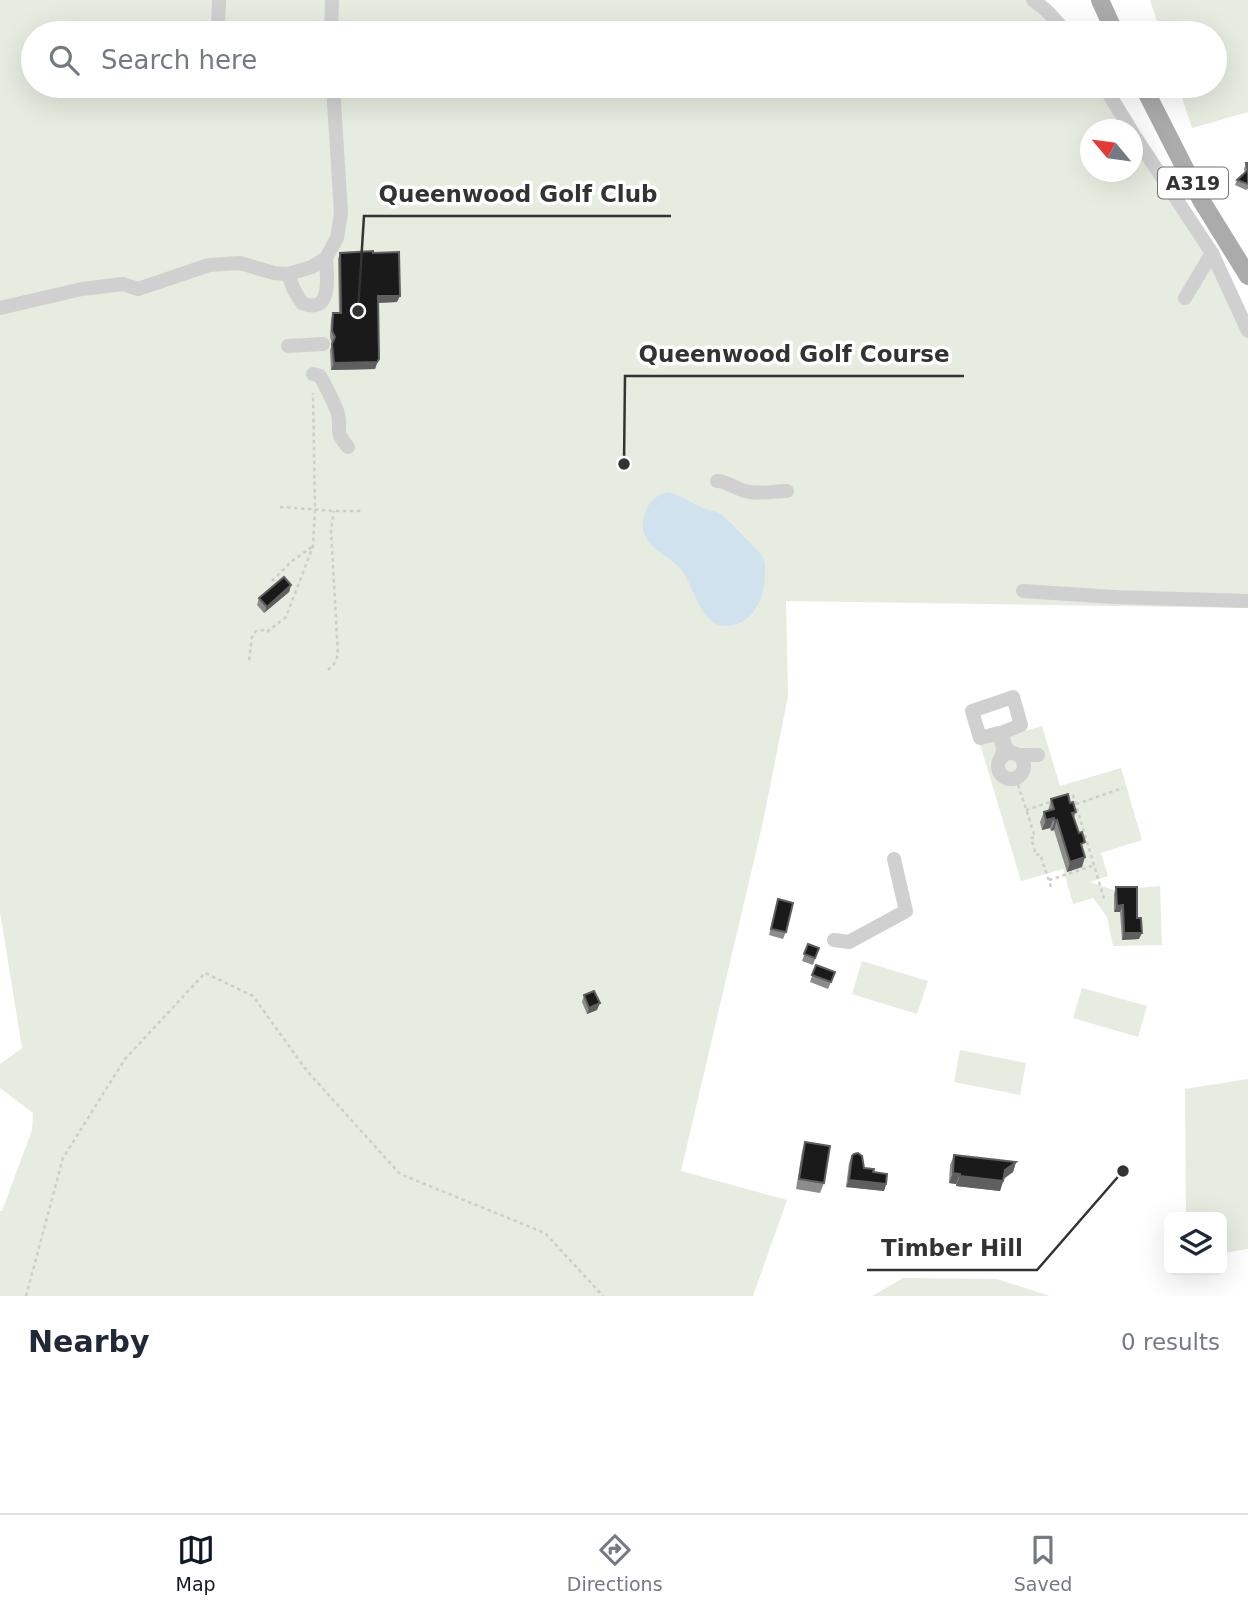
<!DOCTYPE html>
<style>
body{margin:0;font-family:"DejaVu Sans",sans-serif;background:#f2f2f3;color:#1f2937}
.controls{position:absolute;right:21px;bottom:21px;display:grid;overflow:hidden;border-radius:10px;box-shadow:0 7px 28px #0002}
.controls button{width:63px;height:63px;display:grid;place-items:center;padding:0;border:0;border-bottom:2px solid #e0e1e3;background:#fff;color:#1f2937;font:35px sans-serif}
.compass{position:absolute;left:1080px;top:119px;width:63px;height:63px;border-radius:50%;background:#fff;box-shadow:0 7px 28px #0002;rotate:299deg}
.list{margin:0;padding:0;list-style:none}
h2{display:flex;justify-content:space-between;align-items:center;height:91px;margin:0;padding:0 28px;font-size:30px}
h2 small{font-size:23px;font-weight:400;color:#747a83}
.icon{flex:none;width:38px;height:38px;fill:none;stroke:currentColor;stroke-width:2;stroke-linecap:round;stroke-linejoin:round}
.map{position:relative;flex:none;width:1248px;height:1296px;overflow:hidden}
.search{position:absolute;background:#fff;box-shadow:0 7px 28px #0002;left:21px;right:21px;top:21px;height:77px;display:flex;align-items:center;gap:18px;box-sizing:border-box;padding:0 24px;border-radius:38px;color:#747a83;font-size:26px}
.sheet{height:217px;background:#fff}
nav{display:flex;justify-content:space-around;align-items:center;box-sizing:border-box;height:98px;border-top:2px solid #e0e1e3;background:#fff;font-size:19px;color:#747a83}
nav a{display:grid;justify-items:center;gap:4px}
nav .on{color:#111827}
.map>svg:first-child{display:block}
</style>
<div class="map">
<svg width="1248" height="1296" viewBox="0 0 1248 1296">
<rect width="100%" height="100%" fill="#fff"/>
<!-- green -->
<g fill="#e6ecdf" fill-rule="evenodd">
<path d="M0 0H1038L1058 15 1070 33H33V86H1106L1129 120 1248 328V608L786 601 788 696 763 822 681 1171 787 1200 753 1296H0V1211H2L32 1130 33 1113 0 1088V1064L22 1048 0 912ZM1090 130H1132V172H1090Z"/>
<polygon points="1150,0 1248,0 1248,112 1192,128 1178,86 1215,86 1215,33 1161,33"/>
<polygon points="1042,726 1060,786 1121,768 1142,840 1101,853 1108,876 1090,882 1114,890 1160,886 1162,945 1113,946 1107,917 1093,898 1073,904 1063,869 1021,881 980,744"/>
<polygon points="862,961 928,981 917,1014 852,994"/>
<polygon points="1082,988 1147,1006 1138,1037 1073,1018"/>
<polygon points="960,1050 1026,1063 1020,1095 954,1082"/>
<polygon points="1248,1079 1248,1249 1222,1253 1222,1217 1186,1217 1185,1089"/>
<polygon points="903,1278 997,1279 1050,1296 872,1296"/>
</g>
<!-- water -->
<path fill="#cfe2ee" d="M667 492C680 494 689 502 701 507 707 510 715 511 721 514 725 517 760 552 762 556 765 561 765 566 765 572 766 596 754 625 726 626 703 627 694 591 685 575 673 553 633 549 645 513 648 502 657 495 667 492Z"/>
<g fill="none" stroke-linecap="round" stroke-linejoin="round">
<!-- path -->
<g stroke="#cdcdcd" stroke-width="2.5" stroke-dasharray="3.5 3.5" stroke-linecap="butt">
<polyline points="280,507 334,511 361,511"/>
<polyline points="272,581 291,562 313,546"/>
<polyline points="249,660 252,637 256,631 263,630 267,632 286,617 313,546 315,509 313,393"/>
<polyline points="328,670 334,664 338,655 331,530 334,511"/>
<polyline points="1016,778 1035,837 1031,838 1036,855 1040,854 1052,890"/>
<polyline points="1066,797 1073,795 1105,902"/>
<polyline points="1076,804 1123,788"/>
<polyline points="1026,810 1053,801"/>
<polyline points="1049,880 1092,866"/>
<polyline points="26,1296 63,1158 125,1059 205,973 253,996 307,1071 400,1174 545,1233 603,1296"/>
</g>
<!-- minor -->
<g stroke="#d0d0d0" stroke-width="14">
<polyline points="219,0 218,24 221,33"/>
<polyline points="1033,0 1047,11 1067,33"/>
<polyline points="331,33 332,0"/>
<polyline points="1104,86 1131,130"/>
<polyline points="1132,132 1212,253 1248,331"/>
<path d="M288 274 294 290 302 303C333 316 327 275 326 258"/>
<polyline points="1185,298 1212,253"/>
<polyline points="0,308 82,289 123,284 138,289 209,265 240,263 274,273 288,274 312,267 326,258 337,238 341,213 333,86"/>
<polyline points="288,346 323,344"/>
<path d="M313 374 320 376C326 387 335 403 338 414 342 433 333 429 348 447"/>
<path d="M717 481C727 481 735 489 745 491 759 495 773 491 787 491"/>
<polyline points="1023,591 1114,597 1248,601"/>
<circle cx="1011" cy="766" r="13"/>
<polyline points="1018,755 1038,755"/>
<polyline points="1002,757 1003,748 999,733 980,738 972,711 1013,697 1021,725 1001,733 1006,748 1011,753"/>
<polyline points="834,940 849,942 906,911 894,859"/>
</g>
<!-- major -->
<g stroke="#ababab" stroke-width="18">
<polyline points="1100,0 1115,33"/>
<polyline points="1143,86 1201,200 1248,276"/>
</g>
</g>
<!-- wall -->
<g fill="#8c8c8c">
<polygon points="1246,163 1248,163 1248,189 1246,190 1235,185 1237,180 1245,173 1244,169"/>
<polygon points="340,253 373,253 397,302 378,303 379,359 375,369 331,370 330,350 332,344 330,337 331,319 333,313 339,313 338,259"/>
<polygon points="291,585 289,592 264,613 257,605 259,598"/>
<polygon points="1051,799 1070,803 1076,812 1074,818 1083,849 1082,867 1067,872 1054,830 1051,831 1050,828 1042,830 1040,822 1044,812 1048,811"/>
<polygon points="1116,887 1137,918 1139,939 1122,940 1120,912 1114,912 1114,894"/>
<polygon points="778,899 786,932 783,939 769,935"/>
<polygon points="808,944 819,948 813,965 802,961"/>
<polygon points="816,965 835,972 828,989 810,982"/>
<polygon points="584,995 597,1010 587,1014 582,1002"/>
<polygon points="805,1142 824,1183 820,1193 796,1189 802,1152"/>
<polygon points="954,1155 1016,1162 1013,1172 1004,1179 1000,1191 956,1186 956,1184 949,1183 950,1165"/>
<polygon points="852,1156 864,1168 873,1172 886,1184 884,1191 846,1187 849,1163"/>
</g>
<!-- shaded-wall -->
<g fill="#5f5f5f">
<polygon points="378,296 400,296 397,302 375,303"/>
<polygon points="377,362 375,369 331,370 334,363"/>
<polygon points="291,585 289,592 264,613 267,607"/>
<polygon points="1054,818 1050,828 1042,830 1046,820"/>
<polygon points="1057,820 1054,830 1051,831 1055,821"/>
<polygon points="1085,857 1082,867 1067,872 1070,862"/>
<polygon points="1123,905 1120,912 1114,912 1117,906"/>
<polygon points="1124,933 1142,933 1139,939 1122,940"/>
<polygon points="600,1003 597,1010 587,1014 589,1008"/>
<polygon points="1016,1162 1013,1172 1001,1180 1005,1170"/>
<polygon points="953,1173 960,1174 956,1184 949,1183"/>
<polygon points="960,1176 1003,1181 1000,1191 956,1186"/>
<polygon points="849,1180 886,1184 884,1191 846,1187"/>
</g>
<!-- building -->
<g fill="#1a1a1a" stroke="#5f5f5f" stroke-width="2">
<polygon points="1246,163 1248,163 1248,184 1237,180 1248,170"/>
<polygon points="373,251 373,253 399,252 400,296 378,296 379,359 377,362 334,363 332,344 335,337 332,331 333,313 341,313 340,253"/>
<polygon points="284,577 291,585 267,607 259,598"/>
<polygon points="1068,794 1070,803 1073,802 1076,812 1072,813 1079,833 1082,832 1085,842 1081,844 1085,857 1070,862 1057,820 1055,821 1054,818 1046,820 1044,812 1054,809 1051,799"/>
<polygon points="1116,887 1137,887 1137,918 1141,918 1142,933 1124,933 1123,905 1117,906"/>
<polygon points="778,899 793,903 786,932 771,929"/>
<polygon points="808,944 819,948 815,958 804,954"/>
<polygon points="816,965 835,972 831,982 812,975"/>
<polygon points="594,991 600,1003 589,1008 584,995"/>
<polygon points="805,1142 830,1146 824,1183 799,1179"/>
<polygon points="858,1153 862,1156 864,1168 874,1169 873,1172 887,1174 886,1184 849,1180 852,1156 854,1154"/>
<polygon points="954,1155 1016,1162 1005,1170 1003,1181 960,1176 960,1174 953,1173"/>
</g>
<g text-anchor="middle" stroke-width="7" stroke-linejoin="round" paint-order="stroke">
<!-- shield labels -->
<rect fill="#fff" stroke="#707070" stroke-width="2" x="1158" y="167.5" width="70" height="31" rx="5"/>
<g font-size="19" font-weight="bold" fill="#333">
<text x="1193" y="190">A319</text>
</g>
</g>
<!-- callouts -->
<path fill="none" stroke="#333" stroke-width="2.5" d="M358 311L364 216H671M624 464L625 376H964M1123 1171L1037 1270H867"/>
<g fill="#333" stroke="#fff" stroke-width="2.5">
<circle cx="358" cy="311" r="7"/>
<circle cx="624" cy="464" r="7"/>
<circle cx="1123" cy="1171" r="7"/>
</g>
<g font-size="23" text-anchor="middle" font-weight="bold" fill="#333" stroke="#fff" stroke-width="7" stroke-linejoin="round" paint-order="stroke">
<text x="518" y="202">Queenwood Golf Club</text>
<text x="794" y="362">Queenwood Golf Course</text>
<text x="952" y="1256">Timber Hill</text>
</g>
</svg>
<div class="controls">
<button><svg class="icon" aria-label="layers" viewBox="0 0 24 24"><path d="M12 4l9 5-9 5-9-5zM3 14l9 5 9-5"/></svg></button>
</div>
<svg class="compass" viewBox="-18 -18 36 36"><path d="M0-13l5 13h-10z" fill="#e53935"/><path d="M0 13l5-13h-10z" fill="#747a83"/></svg>
<div class="search"><svg class="icon" aria-label="search" viewBox="0 0 24 24"><circle cx="10" cy="10" r="6"/><path d="M15 15l6 6"/></svg>Search here</div>
</div>
<section class="sheet">
<h2>Nearby<small>0 results</small></h2>
<ul class="list">
</ul>
</section>
<nav>
<a class="on"><svg class="icon" aria-label="map" viewBox="0 0 24 24"><path d="M3 6l6-2 6 2 6-2v14l-6 2-6-2-6 2zM9 4v14M15 6v14"/></svg>Map</a>
<a><svg class="icon" aria-label="directions" viewBox="0 0 24 24"><path d="M12 3l9 9-9 9-9-9zM9 14v-3h6M13 9l2 2-2 2"/></svg>Directions</a>
<a><svg class="icon" aria-label="saved" viewBox="0 0 24 24"><path d="M7 4h10v16l-5-4-5 4z"/></svg>Saved</a>
</nav>
